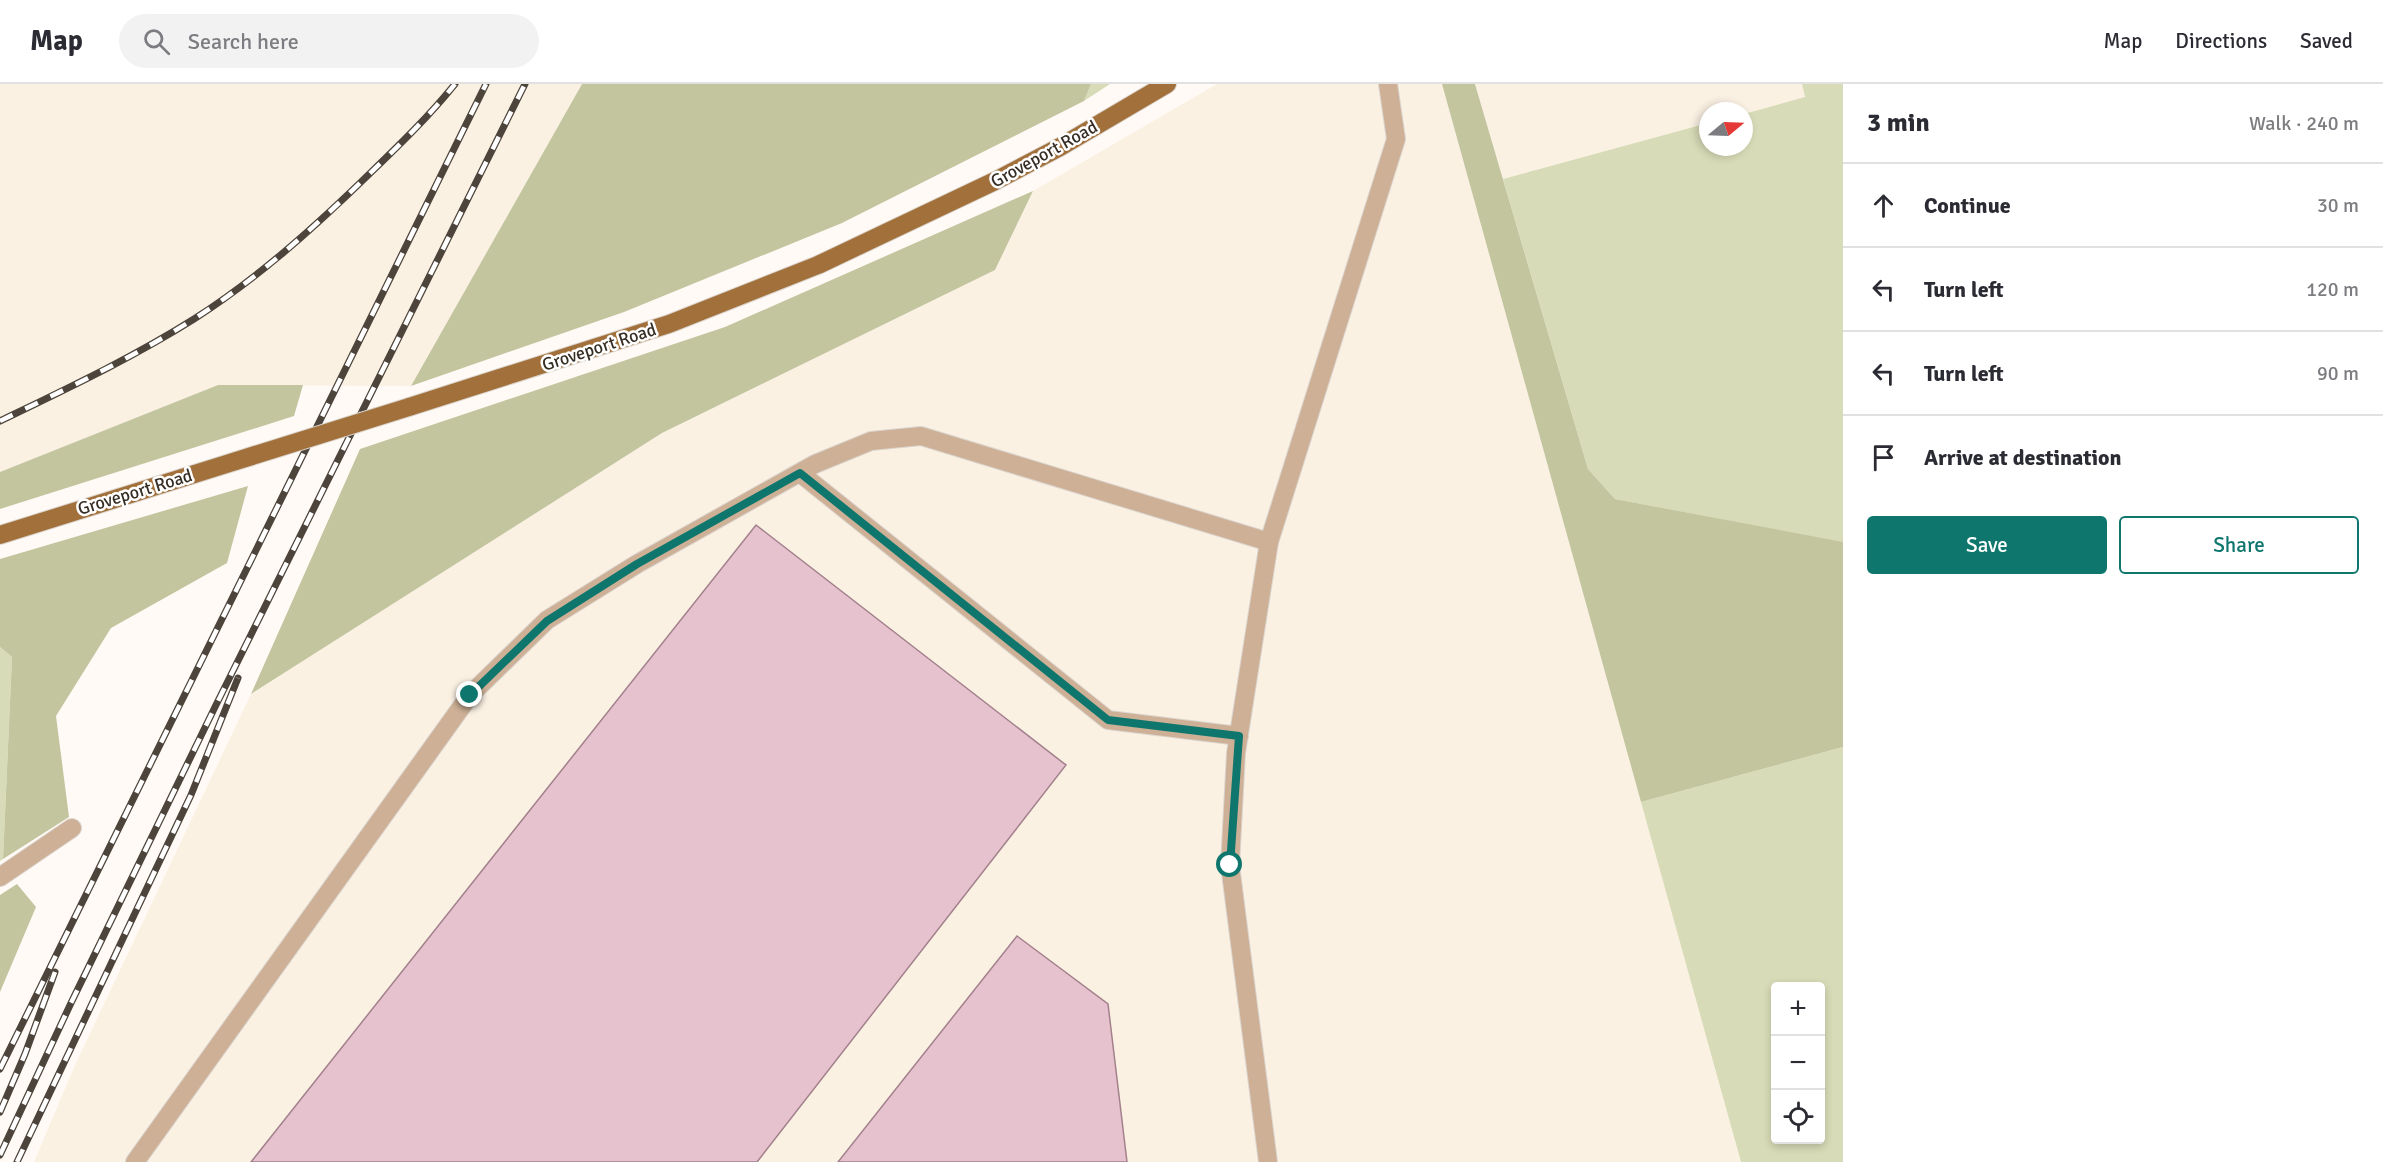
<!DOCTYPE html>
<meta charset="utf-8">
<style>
body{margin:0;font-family:Signika,sans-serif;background:#f2f2f3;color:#2b2b33}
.controls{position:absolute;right:18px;bottom:18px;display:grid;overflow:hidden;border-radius:6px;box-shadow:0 3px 9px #0003}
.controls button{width:54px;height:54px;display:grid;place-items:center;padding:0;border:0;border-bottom:2px solid #e1e1e2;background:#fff;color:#2b2b33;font:30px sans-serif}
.compass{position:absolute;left:1699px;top:18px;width:54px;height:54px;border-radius:50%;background:#fff;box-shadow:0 3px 9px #0003;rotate:71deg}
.stop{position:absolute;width:18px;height:18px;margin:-14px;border:4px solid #0f766e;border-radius:50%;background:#fff}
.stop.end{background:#0f766e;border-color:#fff;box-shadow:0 2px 6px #0008}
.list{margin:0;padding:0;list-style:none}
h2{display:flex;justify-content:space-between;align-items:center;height:78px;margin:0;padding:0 24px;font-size:26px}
h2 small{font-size:20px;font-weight:400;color:#7c7c81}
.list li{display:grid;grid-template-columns:39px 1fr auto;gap:18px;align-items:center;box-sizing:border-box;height:84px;padding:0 24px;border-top:2px solid #e1e1e2}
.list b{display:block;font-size:22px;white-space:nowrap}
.list em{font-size:20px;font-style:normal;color:#7c7c81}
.actions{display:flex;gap:12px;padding:18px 24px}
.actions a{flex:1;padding:14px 0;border:2px solid #0f766e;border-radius:6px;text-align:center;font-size:21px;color:#0f766e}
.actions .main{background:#0f766e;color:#fff}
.icon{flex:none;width:33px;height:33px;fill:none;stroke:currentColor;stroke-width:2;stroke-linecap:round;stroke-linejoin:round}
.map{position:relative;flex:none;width:1843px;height:1078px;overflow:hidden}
header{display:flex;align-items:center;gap:36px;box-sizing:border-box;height:84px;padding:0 30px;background:#fff;border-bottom:2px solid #e1e1e2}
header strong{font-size:28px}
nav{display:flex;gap:33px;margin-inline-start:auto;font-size:21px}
.search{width:420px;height:54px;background:#f2f2f3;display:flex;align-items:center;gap:15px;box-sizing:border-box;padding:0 21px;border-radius:33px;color:#7c7c81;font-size:22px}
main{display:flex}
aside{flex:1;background:#fff}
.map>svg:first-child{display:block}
</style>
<header>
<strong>Map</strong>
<div class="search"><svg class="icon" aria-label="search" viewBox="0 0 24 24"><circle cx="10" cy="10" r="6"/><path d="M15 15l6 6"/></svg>Search here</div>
<nav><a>Map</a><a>Directions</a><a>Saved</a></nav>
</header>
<main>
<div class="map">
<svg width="1843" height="1078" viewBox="0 0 1843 1078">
<rect width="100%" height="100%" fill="#fffaf5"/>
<!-- built -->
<g fill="#fbf1e3">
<polygon points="0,0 582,0 411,302 218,301 0,388"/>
<polygon points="1217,0 1442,0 1741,1078 34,1078 75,981 251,610 662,349 995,186 1033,107"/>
<polygon points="1475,0 1802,0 1806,13 1744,30 1744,27 1708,27 1708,39 1503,95"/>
</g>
<!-- green -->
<g fill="#d8dbb7" fill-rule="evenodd">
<polygon points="1091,0 1110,0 1084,17"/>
<polygon points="1802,0 1843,0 1843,458 1840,458 1615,415 1588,385 1503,95 1708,39 1708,63 1744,63 1744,30 1805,13"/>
<polygon points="0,563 12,573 3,775 0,777"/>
<path d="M1843 663V1078H1741L1641 718ZM1776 902H1820V1056H1776Z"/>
</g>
<!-- forest -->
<g fill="#c3c59f">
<polygon points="582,0 1091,0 1084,17 842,139 624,228 411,302"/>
<polygon points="1442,0 1475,0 1588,385 1615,415 1843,458 1843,663 1641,718"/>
<polygon points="1033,107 995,186 662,349 251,610 360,365 725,243"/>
<polygon points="218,301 303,301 294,332 0,425 0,388"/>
<polygon points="248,402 227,479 111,544 56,632 69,733 3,775 12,573 0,563 0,475"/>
<polygon points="17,800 36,823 0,908 0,811"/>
</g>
<!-- building -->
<g fill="#e6c2ce" stroke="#a2818c" stroke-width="1.5">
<polygon points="756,441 1066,681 757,1078 251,1078"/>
<polygon points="1017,852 1108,920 1127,1078 838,1078"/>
</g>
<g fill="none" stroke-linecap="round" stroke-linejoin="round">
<defs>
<g id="minor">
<polyline points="800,389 1108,636 1239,652"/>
<polyline points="0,793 72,744"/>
<polyline points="135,1078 470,611 547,536 637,480 815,380 871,357 921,352 1269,458"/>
<polyline points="1268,1078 1230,781 1236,669 1269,458 1396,55 1388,0"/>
</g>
<g id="major">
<polyline points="409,323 669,240 818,181 995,97 1060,63 1167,0"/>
<polyline points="0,451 236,377"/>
</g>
</defs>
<!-- minor casing -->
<use href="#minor" stroke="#dbd5cf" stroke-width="20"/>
<!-- major casing -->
<use href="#major" stroke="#dbd5cf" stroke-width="20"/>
<!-- minor -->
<use href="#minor" stroke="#cdb095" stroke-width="18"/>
<!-- major -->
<use href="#major" stroke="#a2703a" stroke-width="18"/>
<defs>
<g id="rail">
<path d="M0 337C66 305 132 274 194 235 255 196 308 149 360 99 393 67 426 36 455 0"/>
<polyline points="0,985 486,0"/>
<polyline points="0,1028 25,970 55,888"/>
<polyline points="0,1071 71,919 215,623 525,0"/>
<polyline points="17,1078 191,711 238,594"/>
</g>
</defs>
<!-- rail casing -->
<use href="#rail" stroke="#4d453c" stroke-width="7"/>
<!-- rail -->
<use href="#rail" stroke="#fff" stroke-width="4.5" stroke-dasharray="14" stroke-linecap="butt"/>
<defs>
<polyline id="major-bridge" points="236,377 409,323"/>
</defs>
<!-- major-bridge casing -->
<use href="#major-bridge" stroke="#dbd5cf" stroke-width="20" stroke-linecap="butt"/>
<!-- major-bridge -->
<use href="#major-bridge" stroke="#a2703a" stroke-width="18"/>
</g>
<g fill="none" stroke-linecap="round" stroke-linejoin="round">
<!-- route -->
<polyline stroke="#0f766e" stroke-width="8" points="470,611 547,537 637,480 800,389 1108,636 1239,652 1230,781"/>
</g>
<g text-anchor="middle" stroke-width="5" stroke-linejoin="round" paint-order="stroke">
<!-- street labels -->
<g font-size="18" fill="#362e24" stroke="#fff">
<text transform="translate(1044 70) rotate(-29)" y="6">Groveport Road</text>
<text transform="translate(599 263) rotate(-18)" y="6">Groveport Road</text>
<text transform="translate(135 408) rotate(-17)" y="6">Groveport Road</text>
</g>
</g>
</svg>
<div class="controls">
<button>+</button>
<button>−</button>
<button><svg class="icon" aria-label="locate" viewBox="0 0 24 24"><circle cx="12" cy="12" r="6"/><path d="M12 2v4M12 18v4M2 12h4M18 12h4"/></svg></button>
</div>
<svg class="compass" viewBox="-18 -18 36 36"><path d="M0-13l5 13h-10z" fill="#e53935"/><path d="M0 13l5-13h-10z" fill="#7c7c81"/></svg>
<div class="stop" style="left:1230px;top:781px"></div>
<div class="stop end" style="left:470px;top:611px"></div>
</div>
<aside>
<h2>3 min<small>Walk · 240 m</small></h2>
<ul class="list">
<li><svg class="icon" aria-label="ahead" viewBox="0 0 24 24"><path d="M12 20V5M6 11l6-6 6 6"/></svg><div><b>Continue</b></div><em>30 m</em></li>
<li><svg class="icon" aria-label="left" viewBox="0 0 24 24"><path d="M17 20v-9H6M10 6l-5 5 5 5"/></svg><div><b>Turn left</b></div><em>120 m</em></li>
<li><svg class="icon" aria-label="left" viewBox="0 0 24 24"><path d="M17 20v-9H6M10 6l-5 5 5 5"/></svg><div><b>Turn left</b></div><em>90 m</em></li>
<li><svg class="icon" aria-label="arrive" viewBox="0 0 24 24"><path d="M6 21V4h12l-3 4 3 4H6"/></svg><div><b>Arrive at destination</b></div></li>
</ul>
<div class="actions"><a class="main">Save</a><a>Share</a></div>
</aside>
</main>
